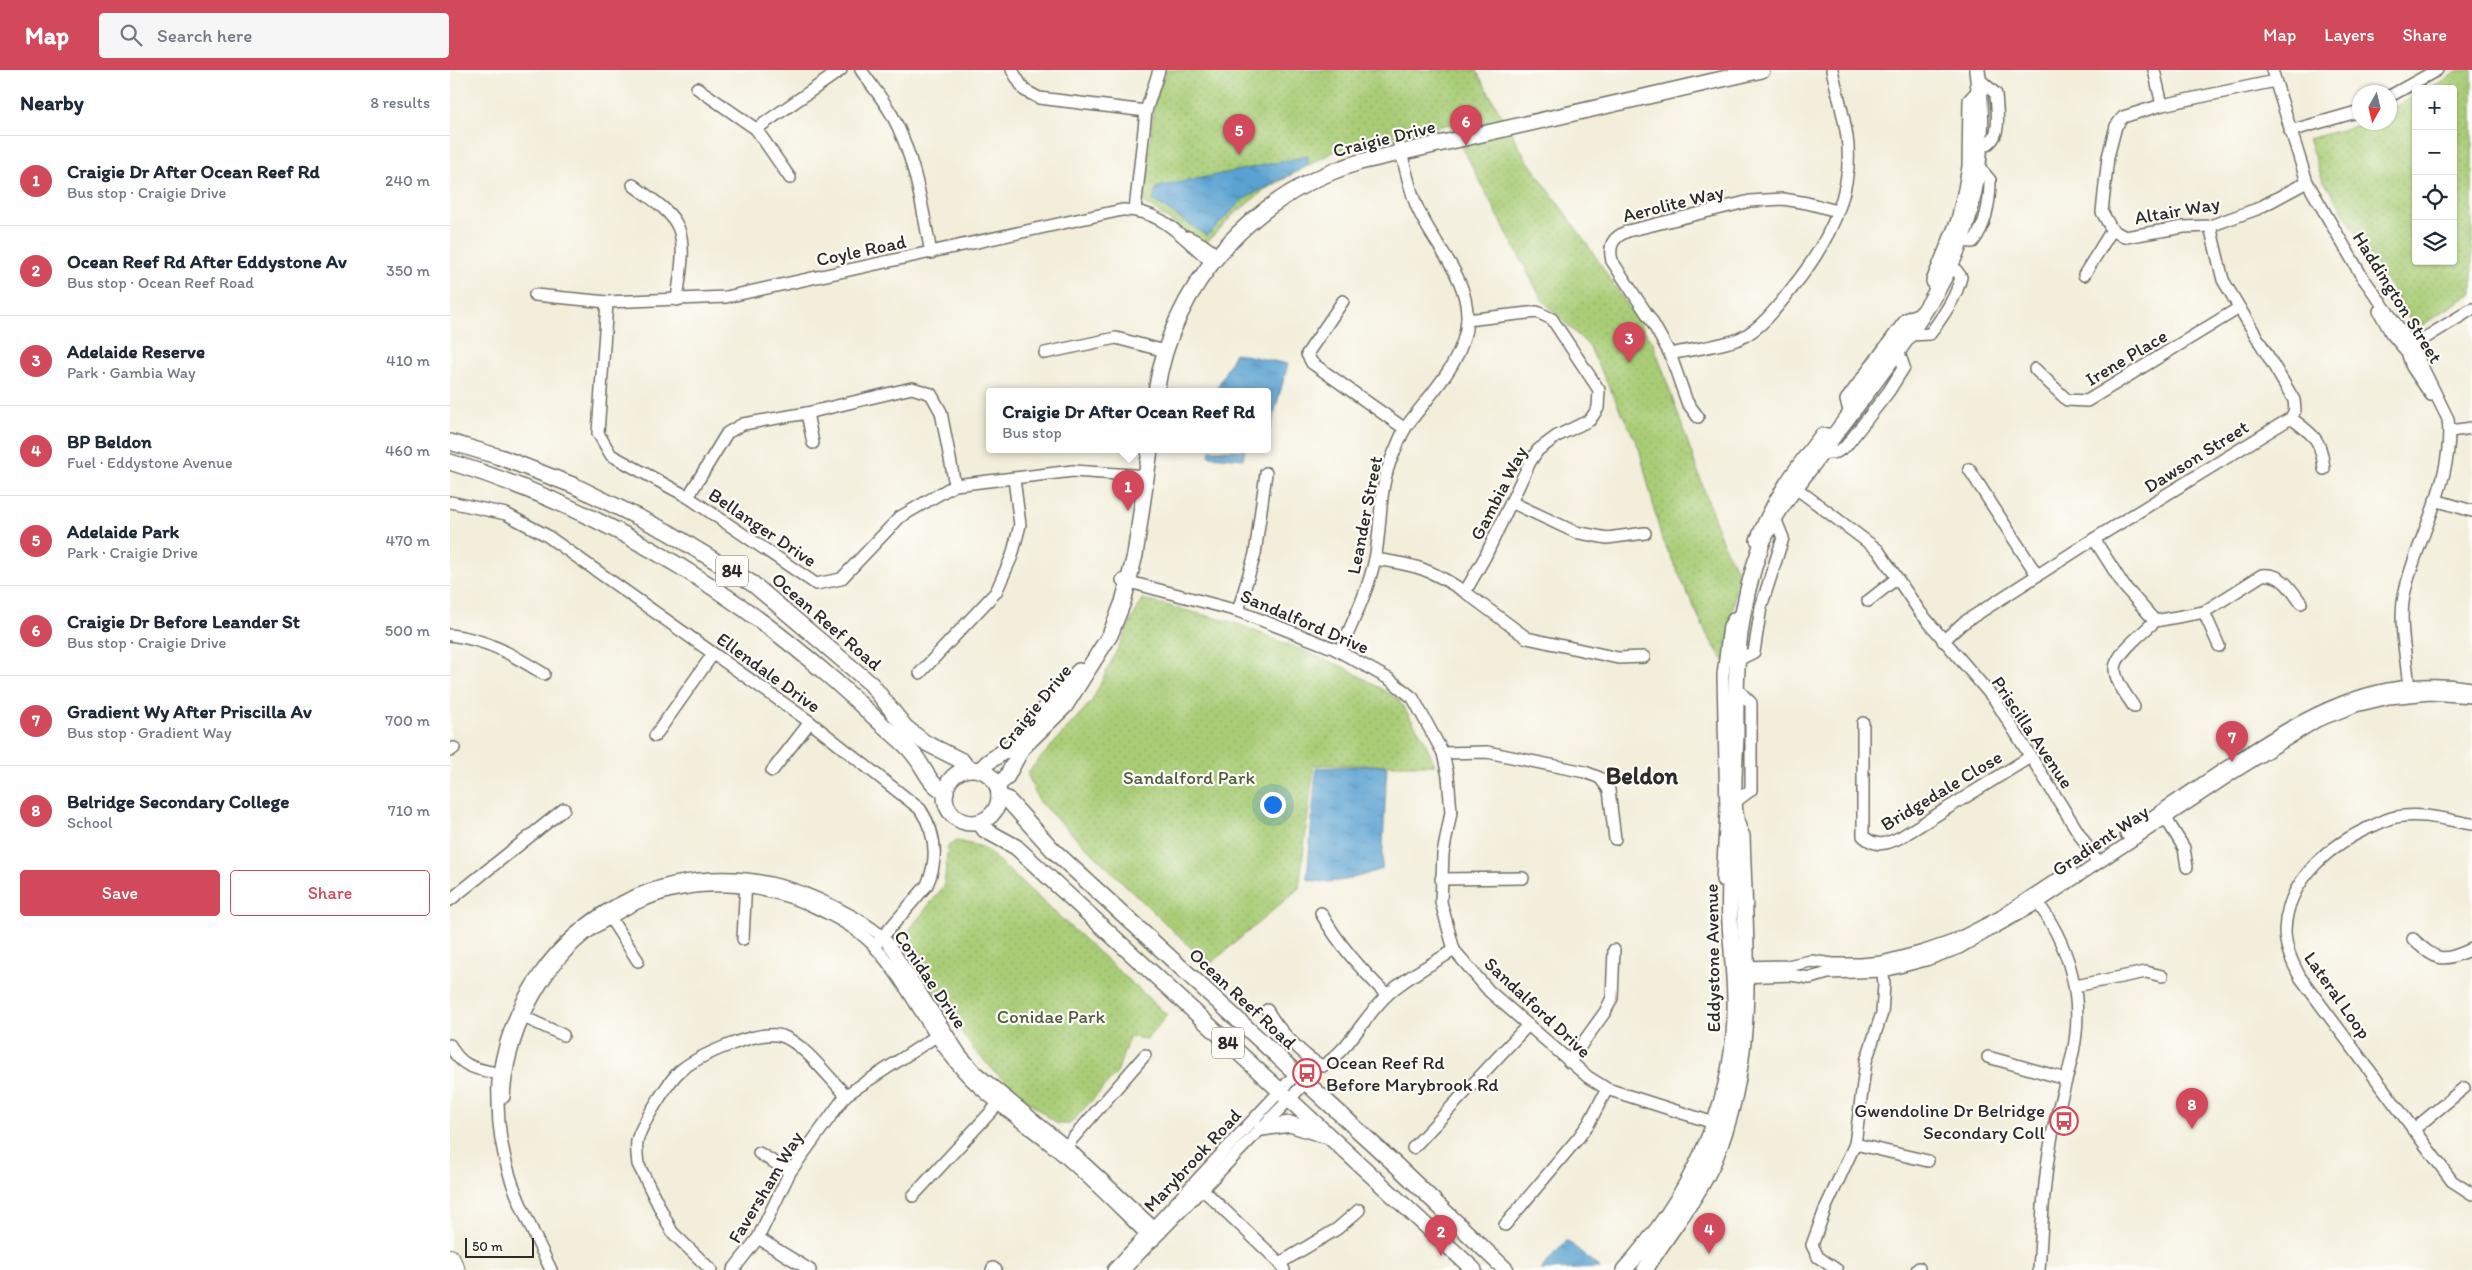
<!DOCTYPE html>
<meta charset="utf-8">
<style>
body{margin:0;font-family:Itim,sans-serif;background:#f6f6f7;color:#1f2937}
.controls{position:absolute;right:15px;top:15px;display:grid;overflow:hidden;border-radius:5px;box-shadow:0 1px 4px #0004}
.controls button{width:45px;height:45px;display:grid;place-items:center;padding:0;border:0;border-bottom:1px solid #e0e1e3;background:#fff;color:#1f2937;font:25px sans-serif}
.compass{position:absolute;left:1902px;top:15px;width:45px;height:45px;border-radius:50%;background:#fff;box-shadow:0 1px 4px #0004;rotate:188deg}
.scale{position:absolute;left:15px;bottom:12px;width:69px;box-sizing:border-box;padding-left:5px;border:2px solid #2b2b2b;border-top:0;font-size:14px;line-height:18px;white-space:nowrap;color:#2b2b2b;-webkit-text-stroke:4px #fdfcf7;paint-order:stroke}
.you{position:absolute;left:822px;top:734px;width:18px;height:18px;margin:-12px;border:4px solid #fff;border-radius:50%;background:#1a73e8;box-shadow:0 0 0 8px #1a73e833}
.badge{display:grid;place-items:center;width:32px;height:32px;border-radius:50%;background:#d1495b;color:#fff;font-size:16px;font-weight:700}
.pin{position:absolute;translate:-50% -41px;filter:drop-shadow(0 1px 2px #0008)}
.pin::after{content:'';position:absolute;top:26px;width:18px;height:15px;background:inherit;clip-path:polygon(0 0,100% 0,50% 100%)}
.popup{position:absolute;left:536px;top:318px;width:285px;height:65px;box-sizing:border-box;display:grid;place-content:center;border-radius:5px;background:#fff;filter:drop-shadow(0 1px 4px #0005);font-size:16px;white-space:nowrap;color:#747a83}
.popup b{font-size:19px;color:#1f2937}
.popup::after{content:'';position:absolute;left:50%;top:100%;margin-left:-10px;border:10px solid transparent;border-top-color:#fff}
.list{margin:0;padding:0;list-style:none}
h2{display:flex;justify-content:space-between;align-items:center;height:65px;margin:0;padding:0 20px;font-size:21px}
h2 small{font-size:16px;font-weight:400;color:#747a83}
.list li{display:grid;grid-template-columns:32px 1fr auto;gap:15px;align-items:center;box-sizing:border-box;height:90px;padding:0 20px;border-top:1px solid #e0e1e3}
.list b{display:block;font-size:19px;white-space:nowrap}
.list p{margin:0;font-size:16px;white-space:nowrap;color:#747a83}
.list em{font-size:16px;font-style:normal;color:#747a83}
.actions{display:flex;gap:10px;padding:15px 20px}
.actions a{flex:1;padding:11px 0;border:1px solid #d1495b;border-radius:5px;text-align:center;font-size:18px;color:#d1495b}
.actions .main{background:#d1495b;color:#fff}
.icon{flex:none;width:28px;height:28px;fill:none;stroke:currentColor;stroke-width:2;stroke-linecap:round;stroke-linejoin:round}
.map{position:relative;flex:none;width:2022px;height:1200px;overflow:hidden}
header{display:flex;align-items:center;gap:30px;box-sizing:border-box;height:70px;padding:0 25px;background:#d1495b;color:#fff}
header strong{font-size:24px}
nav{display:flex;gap:28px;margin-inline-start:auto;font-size:18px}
.search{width:350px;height:45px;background:#f6f6f7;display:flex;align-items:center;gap:12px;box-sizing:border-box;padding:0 18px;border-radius:5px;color:#747a83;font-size:19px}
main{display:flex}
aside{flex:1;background:#fff}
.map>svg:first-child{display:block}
</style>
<header>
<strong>Map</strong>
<div class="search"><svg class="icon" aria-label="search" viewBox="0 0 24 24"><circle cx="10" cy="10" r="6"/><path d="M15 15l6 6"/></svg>Search here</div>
<nav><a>Map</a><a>Layers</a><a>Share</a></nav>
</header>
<main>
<aside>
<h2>Nearby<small>8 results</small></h2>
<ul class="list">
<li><span class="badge">1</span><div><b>Craigie Dr After Ocean Reef Rd</b><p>Bus stop · Craigie Drive</p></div><em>240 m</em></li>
<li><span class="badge">2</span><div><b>Ocean Reef Rd After Eddystone Av</b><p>Bus stop · Ocean Reef Road</p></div><em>350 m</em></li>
<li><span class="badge">3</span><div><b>Adelaide Reserve</b><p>Park · Gambia Way</p></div><em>410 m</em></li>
<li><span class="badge">4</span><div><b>BP Beldon</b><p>Fuel · Eddystone Avenue</p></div><em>460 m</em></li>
<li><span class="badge">5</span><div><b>Adelaide Park</b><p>Park · Craigie Drive</p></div><em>470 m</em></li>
<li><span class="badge">6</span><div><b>Craigie Dr Before Leander St</b><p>Bus stop · Craigie Drive</p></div><em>500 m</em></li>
<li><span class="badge">7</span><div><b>Gradient Wy After Priscilla Av</b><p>Bus stop · Gradient Way</p></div><em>700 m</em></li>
<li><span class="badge">8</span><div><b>Belridge Secondary College</b><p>School</p></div><em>710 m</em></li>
</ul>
<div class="actions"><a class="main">Save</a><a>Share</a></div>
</aside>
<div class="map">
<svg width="2022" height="1200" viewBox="0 0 2022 1200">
<defs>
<pattern id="park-dots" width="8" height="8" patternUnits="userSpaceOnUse" patternTransform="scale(1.25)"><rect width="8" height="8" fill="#a9cd77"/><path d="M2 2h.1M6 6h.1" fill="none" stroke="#92b067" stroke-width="1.8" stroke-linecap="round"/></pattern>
<pattern id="water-ripples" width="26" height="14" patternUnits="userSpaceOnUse" patternTransform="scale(1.25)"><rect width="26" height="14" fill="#5aa2d1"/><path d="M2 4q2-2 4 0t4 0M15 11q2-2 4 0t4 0" fill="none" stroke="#4b84aa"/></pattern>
</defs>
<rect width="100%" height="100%" fill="#fdfcf7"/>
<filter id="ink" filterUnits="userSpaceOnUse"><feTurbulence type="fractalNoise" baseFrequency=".02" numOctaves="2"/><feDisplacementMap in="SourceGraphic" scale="10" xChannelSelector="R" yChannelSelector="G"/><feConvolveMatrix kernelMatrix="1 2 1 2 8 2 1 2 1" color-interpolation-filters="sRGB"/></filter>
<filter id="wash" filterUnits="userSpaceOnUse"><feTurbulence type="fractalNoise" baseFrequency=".0096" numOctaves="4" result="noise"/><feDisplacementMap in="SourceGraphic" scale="20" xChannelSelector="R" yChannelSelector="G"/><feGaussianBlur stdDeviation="1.12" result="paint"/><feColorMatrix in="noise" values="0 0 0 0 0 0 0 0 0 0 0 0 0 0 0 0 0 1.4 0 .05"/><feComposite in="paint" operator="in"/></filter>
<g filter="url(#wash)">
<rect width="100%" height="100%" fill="#f3eeda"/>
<!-- park -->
<g fill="url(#park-dots)" stroke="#6a7c51">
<polygon points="716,0 1026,0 1075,87 1135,171 1204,275 1273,474 1288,502 1275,593 1257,565 1211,466 1189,378 1139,276 1092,230 1000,54 883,82 816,119 783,145 755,174 694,133 704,34"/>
<polygon points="2011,0 2022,0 2022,223 1966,259 1872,108 1858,69 1916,53 1940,52 1940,40 1966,25 1966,191 2003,191 2003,19 1978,19"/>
<polygon points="692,529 785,553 896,598 948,629 974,669 985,695 864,695 849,818 759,895 589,732 577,703 642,631"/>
<polygon points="507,771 533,777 717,945 697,969 679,967 667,1003 620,1054 607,1054 557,1014 523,979 454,876 456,864 494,816 498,776"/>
</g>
<!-- water -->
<g fill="url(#water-ripples)" stroke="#42667e">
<polygon points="858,86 858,95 792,130 757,166 703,130 707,117"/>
<polygon points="785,283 838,294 820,359 817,359 817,322 765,322"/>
<polygon points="760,380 795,380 793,389 759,386"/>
<path d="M937 695 932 799C907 807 883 817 857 809L866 698Z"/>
<polygon points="1116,1171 1118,1171 1150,1198 1090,1200"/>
</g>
</g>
<g filter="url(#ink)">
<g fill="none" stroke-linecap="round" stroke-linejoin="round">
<defs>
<g id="minor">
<path d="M411 0C421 15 433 29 442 45 465 87 472 136 481 183"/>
<polyline points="562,0 574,20 589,28 696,41"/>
<path d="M1382 0C1387 22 1394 45 1397 67 1405 123 1376 176 1343 217 1328 236 1313 257 1291 268 1277 275 1238 280 1220 284L1201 250 1162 191C1158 175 1163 167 1178 161L1300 131 1333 129 1357 133 1387 141"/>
<polyline points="1704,0 1712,35"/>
<path d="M1822 0 1857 112 1911 205 1962 276 1998 349C2005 408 1968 465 1955 521 1947 554 1958 590 1959 623"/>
<path d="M1528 8 1546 24C1547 45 1554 71 1529 78"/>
<polyline points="1825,11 1712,35 1673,47 1666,56 1658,87 1652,142 1662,160 1675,167 1734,157 1760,156 1807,139 1857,112"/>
<polyline points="247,18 306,59 340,108"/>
<polyline points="1940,26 1987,0"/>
<polyline points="306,59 391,0"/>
<polyline points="1840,61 1910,41"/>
<path d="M183 115C198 127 220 139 228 157 237 178 229 209 227 230"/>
<polyline points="685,140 696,41 709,0"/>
<polyline points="738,167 752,174 767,185"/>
<path d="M1510 171 1523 172C1536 155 1540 130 1540 110L1528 96"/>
<polyline points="1634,205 1662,160"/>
<polyline points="1486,222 1482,211 1507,150 1514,119 1518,97 1519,30 1530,18"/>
<path d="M85 225 157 232 276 227 672 140C712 139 733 169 762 192"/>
<polyline points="893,231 857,284 862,293 955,359"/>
<polyline points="157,232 148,363 161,385 238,427 366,514 391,509 450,447 505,415 623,401 697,406"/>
<polyline points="1929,241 1941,263 1957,282 1962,297 1981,325"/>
<path d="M1459 265 1480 264C1492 247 1506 229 1511 207L1501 193"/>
<polyline points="1962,276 2022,239"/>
<polyline points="595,283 666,268 715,281"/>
<polyline points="1220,284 1237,332 1248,347"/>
<polyline points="1585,299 1617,330 1637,331 1789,238"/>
<polyline points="357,343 363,373"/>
<polyline points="1400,344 1396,330 1456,249 1474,241"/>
<path d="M1841 348C1864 366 1871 368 1874 399"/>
<polyline points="2000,361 2022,358"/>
<polyline points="1370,384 1387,382 1396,376 1439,321 1454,297 1448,280"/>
<polyline points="1519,399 1587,505"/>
<polyline points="1346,418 1428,480 1470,542 1545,630 1647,792"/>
<polyline points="238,427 277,363 293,354 357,343 462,318 481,324 491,342 505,415"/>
<polyline points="1985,430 2022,441"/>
<path d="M0 432 56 444 96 465 360 652 470 739C486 763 489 788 477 815L429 871"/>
<polyline points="1061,432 1125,462 1157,468 1195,463"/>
<path d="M1644 469 1674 516 1705 551 1754 542 1812 505C1832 503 1840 518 1851 533"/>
<path d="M1306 470C1323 427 1343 400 1371 364H1384"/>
<path d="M925 489C967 495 980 499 1015 522L1035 487 1080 392 1088 380 1107 366 1140 350 1148 338 1149 320 1102 249 1087 242 1017 250"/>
<polyline points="672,510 788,541 883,578 939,609 963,628 993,683 998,706 1001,742 993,784 991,832 1004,880 1039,921 1138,1007 1157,1019 1270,1055"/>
<polyline points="1015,522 1077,568 1168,588 1194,587"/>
<polyline points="1418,531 1446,509"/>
<polyline points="788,541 805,484 816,403"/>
<polyline points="1754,542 1769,576"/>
<path d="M0 565C39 570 61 584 94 604"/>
<polyline points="1493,571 1513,553 1644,469 1841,348 1845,340 1844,330 1773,210 1760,156"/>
<path d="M890 581C903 551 918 521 925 489 932 455 928 417 943 385 947 376 951 365 956 357 978 326 1015 292 1017 250 1019 206 983 175 967 137 959 118 955 95 949 75"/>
<polyline points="1286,591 1304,582 1311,537 1333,468 1325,448"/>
<polyline points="470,603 546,522 562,486 570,455 564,409"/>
<path d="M1684 637C1678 627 1665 612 1665 599 1665 584 1694 562 1705 551"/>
<path d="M1413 653V766C1426 778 1437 774 1451 767L1580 687"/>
<polyline points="205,666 263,584"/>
<polyline points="0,681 4,678"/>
<polyline points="993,683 1037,682 1135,702 1150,708 1159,720 1165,769"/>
<polyline points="322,701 360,652"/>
<polyline points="1285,732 1301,720 1301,633 1286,618"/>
<polyline points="1712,742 1734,778 1737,797"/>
<path d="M2022 754C1997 750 1972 742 1946 747 1939 748 1931 752 1925 755 1882 773 1837 809 1835 860 1835 877 1842 892 1850 907L2002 1111 2022 1124"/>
<path d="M1676 764C1711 741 1746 717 1781 694 1856 645 1927 602 2022 618"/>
<polyline points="991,809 1073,808"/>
<polyline points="1272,810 1276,741 1273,605 1279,556 1284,548 1291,545"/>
<path d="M1584 828C1618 871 1635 927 1623 982 1617 1012 1606 1041 1601 1071 1593 1114 1592 1157 1589 1200"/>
<polyline points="0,830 114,739"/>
<polyline points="157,843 188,891"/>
<path d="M871 843C889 875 911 899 937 925"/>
<polyline points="293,869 296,810"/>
<path d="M1963 869C1988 892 1991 892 2022 879"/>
<polyline points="1289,897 1337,896 1361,891 1383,894 1411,894 1432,892 1474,881 1503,871 1548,848 1621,800"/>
<polyline points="1289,907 1341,905 1360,908 1378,903 1434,901 1476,890 1509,878 1588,833 1788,700 1867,651 1906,636 1939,628 1980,624 2022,627"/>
<polyline points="1625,916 1696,902 1712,906"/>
<path d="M817 940C827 958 854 988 873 996 900 978 914 947 937 925 956 907 982 894 1004 880"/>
<polyline points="67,944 113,965"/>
<path d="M0 975C12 1000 30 999 55 1005"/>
<polyline points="1538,987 1616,1009"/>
<polyline points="1119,992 1155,942 1162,928 1164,880"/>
<path d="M54 1027C58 960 96 885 155 851 168 843 181 835 195 830 252 806 323 814 377 843 393 851 413 863 425 877 461 917 481 968 518 1007 546 1035 579 1057 610 1083 642 1110 672 1141 703 1171"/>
<polyline points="1963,1060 2014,1018"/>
<polyline points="1405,1074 1478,1091"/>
<polyline points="963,1078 1078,955"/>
<polyline points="611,1082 695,985"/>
<polyline points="309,1083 340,1102"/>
<polyline points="747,1114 830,1193 834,1200"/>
<polyline points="463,1126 552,1030"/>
<polyline points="1055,1155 1129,1067 1139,1053 1157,1019"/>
<polyline points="308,1168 360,1200"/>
<polyline points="830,1193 887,1159 909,1140"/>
<path d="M101 1200C74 1142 48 1098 48 1032 48 1022 47 1012 49 1002 75 852 227 765 368 829 386 837 420 854 433 868 441 875 447 887 453 896 473 925 491 955 511 985L526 1002 616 1076 710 1163"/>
<path d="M261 1200 222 1162 188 1094C187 1086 186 1079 187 1071 190 1057 219 1010 231 1000 250 985 308 959 332 966 353 973 380 1009 396 1025"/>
<polyline points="283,1200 308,1168 340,1102 396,1025 491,963"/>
<polyline points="542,1200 543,1198 546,1200"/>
<polyline points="663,1200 846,1004"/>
<polyline points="674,1200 855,1013"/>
<polyline points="1387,1200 1368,1187 1362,1175 1376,1137 1405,1074 1416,991 1432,943 1434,914 1432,894"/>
<polyline points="1467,1200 1469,1198"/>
</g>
<g id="major">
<path d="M706 322C723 212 804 124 910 92L1312 0"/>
<polyline points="0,372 50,387 125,416 218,462 303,514 421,614 455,657 474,672 512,691 518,699"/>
<path d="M0 392C140 435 269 510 379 606 398 622 416 640 435 657 445 666 457 675 465 686 476 700 479 715 496 722"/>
<circle cx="522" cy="726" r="27"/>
<polyline points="530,700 537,693 563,675 629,601"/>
<polyline points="547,715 556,708 572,678 615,636 660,565 673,532 685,485 700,380"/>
<polyline points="549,726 557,729 603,780 947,1096 1056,1200"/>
<polyline points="529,752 535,760 566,777 1024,1200"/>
<polyline points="812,1058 840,1054 874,1065"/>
<path d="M1174 1200C1237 1131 1282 1042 1285 948 1286 921 1283 894 1281 868 1278 834 1280 798 1283 765"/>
<path d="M1195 1200C1218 1162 1248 1128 1265 1088 1308 986 1295 873 1292 766 1278 743 1286 690 1286 662 1285 594 1288 538 1312 473 1325 441 1349 413 1369 386 1413 325 1464 267 1498 200 1528 142 1536 64 1527 0"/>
</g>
<polyline id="highway" points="0,1188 6,1200"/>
</defs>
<!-- minor casing -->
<use href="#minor" stroke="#716f68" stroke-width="14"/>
<!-- major casing -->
<use href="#major" stroke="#716f68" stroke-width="18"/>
<!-- highway casing -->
<use href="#highway" stroke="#716f68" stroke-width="20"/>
<!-- minor -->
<use href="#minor" stroke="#fff" stroke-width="11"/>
<!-- major -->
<use href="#major" stroke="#fff" stroke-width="15"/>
<!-- highway -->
<use href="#highway" stroke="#fff" stroke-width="18"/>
</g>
</g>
<!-- icons -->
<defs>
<symbol id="bus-ring" viewBox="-11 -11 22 22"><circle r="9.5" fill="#fdfcf7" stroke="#d1495b" stroke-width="1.5"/><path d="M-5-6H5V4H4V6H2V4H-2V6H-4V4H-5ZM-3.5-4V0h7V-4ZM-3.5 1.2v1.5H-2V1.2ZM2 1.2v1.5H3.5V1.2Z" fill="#d1495b"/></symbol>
</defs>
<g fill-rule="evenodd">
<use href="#bus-ring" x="841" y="987" width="32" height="32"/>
<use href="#bus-ring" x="1598" y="1035" width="32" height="32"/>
</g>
<g text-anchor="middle" stroke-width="4.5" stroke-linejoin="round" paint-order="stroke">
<!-- shield labels -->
<g fill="#fdfcf7" stroke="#6a6a68" stroke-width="1">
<rect x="266" y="485.5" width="32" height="31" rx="4"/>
<rect x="762" y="957.5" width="32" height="31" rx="4"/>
</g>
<g font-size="18" font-weight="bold" fill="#2b2b2b">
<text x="282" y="507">84</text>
<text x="778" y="979">84</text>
</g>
<!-- street labels -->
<g font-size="19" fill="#2b2b2b" stroke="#fdfcf7">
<text transform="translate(934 68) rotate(-14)" y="7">Craigie Drive</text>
<text transform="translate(1223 133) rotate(-14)" y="7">Aerolite Way</text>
<text transform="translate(1727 140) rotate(-10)" y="7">Altair Way</text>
<text transform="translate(411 180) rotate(-12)" y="7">Coyle Road</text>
<text transform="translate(1948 227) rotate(58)" y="7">Haddington Street</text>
<text transform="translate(1676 287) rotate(-31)" y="7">Irene Place</text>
<text transform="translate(1746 386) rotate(-32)" y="7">Dawson Street</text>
<text transform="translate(1048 423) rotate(-63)" y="7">Gambia Way</text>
<text transform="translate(914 445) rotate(-79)" y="7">Leander Street</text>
<text transform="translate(313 457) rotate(34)" y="7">Bellanger Drive</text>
<text transform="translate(377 551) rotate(41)" y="7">Ocean Reef Road</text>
<text transform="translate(855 551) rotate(23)" y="7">Sandalford Drive</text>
<text transform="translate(319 602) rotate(36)" y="7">Ellendale Drive</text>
<text transform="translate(584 637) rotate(-51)" y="7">Craigie Drive</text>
<text transform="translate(1583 662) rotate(56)" y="7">Priscilla Avenue</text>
<text transform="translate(1491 720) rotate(-31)" y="7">Bridgedale Close</text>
<text transform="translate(1650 770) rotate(-34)" y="7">Gradient Way</text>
<text transform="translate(1262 888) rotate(-91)" y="7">Eddystone Avenue</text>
<text transform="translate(481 909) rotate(56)" y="7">Conidae Drive</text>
<text transform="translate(1888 925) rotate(55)" y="7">Lateral Loop</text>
<text transform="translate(793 928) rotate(43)" y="7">Ocean Reef Road</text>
<text transform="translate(1088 937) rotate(43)" y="7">Sandalford Drive</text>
<text transform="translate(742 1090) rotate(-47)" y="7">Marybrook Road</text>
<text transform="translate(315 1117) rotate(-59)" y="7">Faversham Way</text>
</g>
<!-- park labels -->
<g font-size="19" fill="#515c42" stroke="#fdfcf7">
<text x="739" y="714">Sandalford Park</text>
<text x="601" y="953">Conidae Park</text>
</g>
<!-- poi labels -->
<g font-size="19" fill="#2b2b2b" stroke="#fdfcf7" text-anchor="start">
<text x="876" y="999">Ocean Reef Rd<tspan x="876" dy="22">Before Marybrook Rd</tspan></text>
<text x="1595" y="1047" text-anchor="end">Gwendoline Dr Belridge<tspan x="1595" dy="22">Secondary Coll</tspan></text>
</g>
<!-- district labels -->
<g font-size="24" font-weight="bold" fill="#2b2b2b" stroke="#fdfcf7">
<text x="1192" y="714">Beldon</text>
</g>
</g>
</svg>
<div class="controls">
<button>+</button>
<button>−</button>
<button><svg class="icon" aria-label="locate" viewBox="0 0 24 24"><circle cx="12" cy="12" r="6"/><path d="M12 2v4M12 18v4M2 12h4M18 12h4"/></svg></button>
<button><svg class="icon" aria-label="layers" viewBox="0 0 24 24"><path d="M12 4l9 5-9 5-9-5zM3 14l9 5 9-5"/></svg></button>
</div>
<svg class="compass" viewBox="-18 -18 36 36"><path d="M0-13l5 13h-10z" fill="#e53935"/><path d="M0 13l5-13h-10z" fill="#747a83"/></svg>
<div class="scale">50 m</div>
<div class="you"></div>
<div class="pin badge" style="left:678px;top:441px">1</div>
<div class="popup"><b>Craigie Dr After Ocean Reef Rd</b>Bus stop</div>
<div class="pin badge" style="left:991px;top:1186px">2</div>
<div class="pin badge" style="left:1179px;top:293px">3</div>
<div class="pin badge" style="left:1259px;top:1184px">4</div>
<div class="pin badge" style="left:789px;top:85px">5</div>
<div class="pin badge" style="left:1016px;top:76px">6</div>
<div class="pin badge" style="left:1782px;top:692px">7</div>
<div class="pin badge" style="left:1742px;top:1059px">8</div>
</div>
</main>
